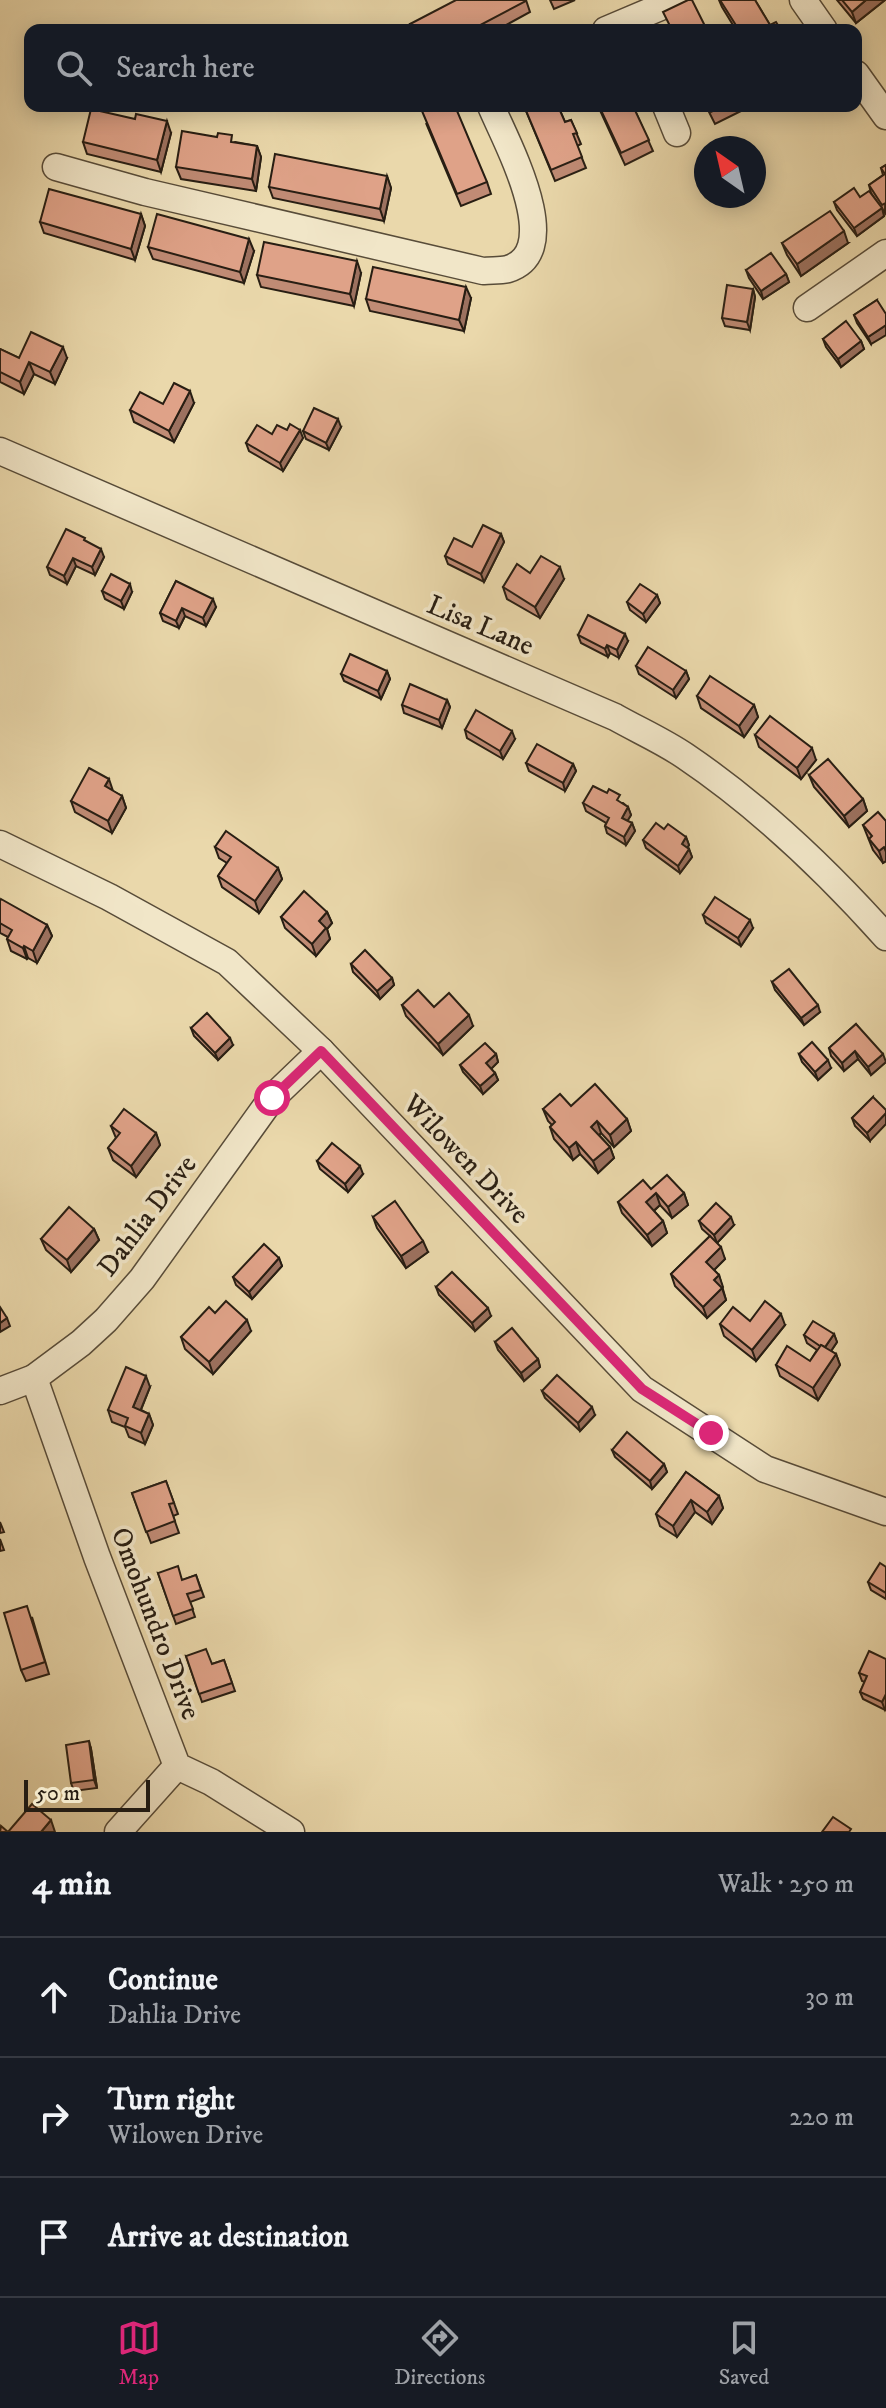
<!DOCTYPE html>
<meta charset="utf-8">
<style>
body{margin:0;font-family:"IM FELL DW Pica",serif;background:#20242c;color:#f1f3f6}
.compass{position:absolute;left:694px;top:136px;width:72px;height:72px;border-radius:50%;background:#171b24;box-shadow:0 4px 20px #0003;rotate:326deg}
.scale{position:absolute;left:24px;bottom:20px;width:126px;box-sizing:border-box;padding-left:8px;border:4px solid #281e13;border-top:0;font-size:22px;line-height:28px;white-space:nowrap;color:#281e13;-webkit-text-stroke:6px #f1e6c8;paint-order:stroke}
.stop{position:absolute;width:24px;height:24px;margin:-18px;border:6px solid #db2777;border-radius:50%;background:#fff}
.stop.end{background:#db2777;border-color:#fff;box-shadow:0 2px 8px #0008}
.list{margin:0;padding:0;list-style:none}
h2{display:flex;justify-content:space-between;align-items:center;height:104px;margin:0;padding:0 32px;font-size:34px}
h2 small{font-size:26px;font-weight:400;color:#9ea1a6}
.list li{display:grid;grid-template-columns:52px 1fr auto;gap:24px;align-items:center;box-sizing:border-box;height:120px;padding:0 32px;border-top:2px solid #363941}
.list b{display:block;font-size:30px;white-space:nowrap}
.list p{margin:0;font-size:26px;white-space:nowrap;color:#9ea1a6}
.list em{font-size:26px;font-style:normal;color:#9ea1a6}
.icon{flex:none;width:44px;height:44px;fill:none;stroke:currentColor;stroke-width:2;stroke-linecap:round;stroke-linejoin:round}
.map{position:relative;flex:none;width:886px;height:1832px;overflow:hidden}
.search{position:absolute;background:#171b24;box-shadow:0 4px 20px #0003;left:24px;right:24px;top:24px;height:88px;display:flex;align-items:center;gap:20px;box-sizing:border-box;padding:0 28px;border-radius:16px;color:#9ea1a6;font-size:30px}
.sheet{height:464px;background:#171b24}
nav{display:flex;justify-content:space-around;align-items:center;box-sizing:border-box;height:112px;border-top:2px solid #363941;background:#171b24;font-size:22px;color:#9ea1a6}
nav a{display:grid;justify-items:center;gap:4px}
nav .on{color:#db2777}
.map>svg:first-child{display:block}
</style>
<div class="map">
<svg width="886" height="1832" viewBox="0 0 886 1832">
<rect width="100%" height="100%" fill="#ead8ab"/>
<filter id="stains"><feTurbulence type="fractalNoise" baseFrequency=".0025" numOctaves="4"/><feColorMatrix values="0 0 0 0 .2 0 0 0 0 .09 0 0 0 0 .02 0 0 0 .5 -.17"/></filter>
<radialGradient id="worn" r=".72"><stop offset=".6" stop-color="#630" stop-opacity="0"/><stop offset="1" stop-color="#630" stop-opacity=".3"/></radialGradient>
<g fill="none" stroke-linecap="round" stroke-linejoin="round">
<defs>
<g id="minor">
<polyline points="803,0 824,30"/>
<polyline points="606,30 677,0"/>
<polyline points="856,74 886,116"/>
<polyline points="666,106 677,133"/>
<path d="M56 167 145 192 483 271C491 270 501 271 508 269 567 251 505 140 491 106"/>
<polyline points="807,308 886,253"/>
<path d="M0 451 615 717C638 730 663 741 685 756 759 806 827 871 886 937"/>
<polyline points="0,844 109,897 227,962 321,1051 642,1389 765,1469 886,1512"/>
<polyline points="34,1378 97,1557 177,1766 211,1782 291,1832"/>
<polyline points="0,1391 34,1378 81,1343 106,1320 142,1279 272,1098 321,1051"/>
<polyline points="118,1832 177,1766"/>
</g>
</defs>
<!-- minor casing -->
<use href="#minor" stroke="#584c39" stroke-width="29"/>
<!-- minor -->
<use href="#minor" stroke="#f1e6c8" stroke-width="26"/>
</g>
<!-- wall -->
<g fill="#c08b75" stroke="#281e13" stroke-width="2">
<polygon points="526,0 530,12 497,30 412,30 410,24"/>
<polygon points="550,0 575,0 554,9"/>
<polygon points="719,0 755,0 770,25 781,30 736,30 722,7"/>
<polygon points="837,0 885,0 856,23"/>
<polygon points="524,106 558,106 565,122 571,120 581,144 577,146 586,168 555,181"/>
<polygon points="598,106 633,106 653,151 625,165"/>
<polygon points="706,106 743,106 745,109 715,124"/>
<polygon points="426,123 487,182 491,194 461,206"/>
<polygon points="171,133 161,172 87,154 83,142"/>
<polygon points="235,142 257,146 261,157 256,191 181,179 176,167"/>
<polygon points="886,165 885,213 871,193 869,185 883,175 881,168"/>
<polygon points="387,176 391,188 384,221 273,198 269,187"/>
<polygon points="860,197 882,208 884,216 857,236 837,210 834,202"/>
<polygon points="141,214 145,226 135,260 44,233 40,222"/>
<polygon points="782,243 848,243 801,276 787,255"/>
<polygon points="148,247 254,251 244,283 153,259"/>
<polygon points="746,270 786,274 789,282 763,299 749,278"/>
<polygon points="361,273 354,306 261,287 257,275"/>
<polygon points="753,289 755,297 750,330 725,326 722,318"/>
<polygon points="471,298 464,331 370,311 366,299"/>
<polygon points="877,300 871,344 857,323 854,315"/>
<polygon points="823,339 861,341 864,349 841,367 826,347"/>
<polygon points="0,349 19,358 67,358 55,384 34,374 24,394 0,382"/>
<polygon points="194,403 174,442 134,422 130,410 163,404"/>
<polygon points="341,427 329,450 306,439 303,431"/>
<polygon points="287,430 303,438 283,471 249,451 246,443"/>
<polygon points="501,534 504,542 484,582 448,564 445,556 472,547"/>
<polygon points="87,542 104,557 95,575 76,566 67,584 50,575 47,567"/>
<polygon points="530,573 564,579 540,618 507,599 503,587"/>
<polygon points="176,581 216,607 206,626 185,616 179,628 163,621 160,613"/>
<polygon points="102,591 132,592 124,609 105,599"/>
<polygon points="657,595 660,603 646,622 630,610 627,602"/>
<polygon points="578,635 628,641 619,658 610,653 608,657 581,643"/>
<polygon points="636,666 686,671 689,679 676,698 639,674"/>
<polygon points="387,671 390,679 381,699 344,681 341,674"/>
<polygon points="697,696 754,705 758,717 744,737 701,708"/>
<polygon points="447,700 450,707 442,728 404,713 402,705"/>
<polygon points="465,730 515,739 503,759 467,738"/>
<polygon points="755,735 816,760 801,779 759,747"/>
<polygon points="526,763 573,764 576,771 565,791 529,771"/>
<polygon points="809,775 863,799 867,811 849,827 814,787"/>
<polygon points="113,791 122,796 126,808 112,833 75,812 71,801"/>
<polygon points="583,803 623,803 628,807 631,815 627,821 632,823 635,831 626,845 607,833 605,826 606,823 586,811"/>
<polygon points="886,821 886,861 883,863 873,850 863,825"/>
<polygon points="664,829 686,837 689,845 687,848 689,849 692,857 680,873 646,848 643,840"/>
<polygon points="215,847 278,868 282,879 259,913 222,887 218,876 227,863 219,858"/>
<polygon points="0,901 47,925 52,936 37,963 28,958 27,959 11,951 7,939 8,937 0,933"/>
<polygon points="327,912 332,923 327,929 330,939 316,956 285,928 281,917"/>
<polygon points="703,915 753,928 741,946 706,923"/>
<polygon points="351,964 392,978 394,985 380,999 353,972"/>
<polygon points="772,982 820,1012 804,1025 775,990"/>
<polygon points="402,1005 434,1007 473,1026 443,1055 406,1016"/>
<polygon points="856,1024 886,1062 871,1075 858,1059 844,1071 831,1056 829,1048"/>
<polygon points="191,1028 233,1045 218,1060 194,1036"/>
<polygon points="496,1054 498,1062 491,1069 495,1073 498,1080 483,1094 463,1072 460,1065"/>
<polygon points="799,1054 831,1068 818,1080 802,1062"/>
<polygon points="873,1097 870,1141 855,1126 852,1118"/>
<polygon points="571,1106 627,1119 631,1131 614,1147 601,1133 599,1135 610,1147 614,1158 598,1173 580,1154 573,1160 554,1139 550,1127 552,1125 548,1121 543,1109"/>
<polygon points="111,1126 156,1133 160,1145 136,1177 113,1160 108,1148 116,1138"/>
<polygon points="317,1161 363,1174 348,1192 320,1169"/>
<polygon points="651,1189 684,1193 688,1205 672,1218 660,1205 654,1211 663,1221 667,1233 652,1246 622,1213 618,1202"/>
<polygon points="373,1217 428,1252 406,1268 377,1228"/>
<polygon points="699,1221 734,1225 717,1243 725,1259 714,1270 719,1275 726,1300 707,1318 675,1286 671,1274 710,1236 702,1229"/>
<polygon points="94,1229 99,1240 71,1272 46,1250 41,1239"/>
<polygon points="279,1258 282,1266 252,1299 236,1285 233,1277"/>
<polygon points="436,1287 491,1316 475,1331 439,1295"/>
<polygon points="215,1313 251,1331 213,1374 185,1349 181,1337"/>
<polygon points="750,1321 785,1325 756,1361 724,1336 720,1324"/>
<polygon points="834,1334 837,1342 831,1351 836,1354 840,1365 818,1400 780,1376 776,1365 810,1361 817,1350 807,1343 804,1335"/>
<polygon points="495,1342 538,1359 540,1367 524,1381 498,1350"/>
<polygon points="150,1387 141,1410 149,1414 153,1425 145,1444 129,1437 125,1427 112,1422 108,1410"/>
<polygon points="542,1391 595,1415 580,1431 545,1398"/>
<polygon points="612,1450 664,1464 667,1472 652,1489 615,1457"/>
<polygon points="686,1472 719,1496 723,1508 712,1524 695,1512 677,1537 660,1526 656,1514"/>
<polygon points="166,1481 178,1514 173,1516 179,1533 151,1543 132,1493"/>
<polygon points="0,1522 4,1532 0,1533"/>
<polygon points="0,1539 4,1550 0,1551"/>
<polygon points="886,1567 886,1599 871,1590 868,1582"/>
<polygon points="158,1573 183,1580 196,1575 204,1597 190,1602 195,1617 176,1624"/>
<polygon points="32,1617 49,1674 26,1681 21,1670"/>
<polygon points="186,1656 212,1664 224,1660 235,1691 202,1702"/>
<polygon points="886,1659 886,1708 885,1710 863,1699 860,1692 865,1682 862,1681 859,1673"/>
<polygon points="91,1749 97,1788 74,1791 71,1783"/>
</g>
<!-- shaded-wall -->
<g fill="#9c715f" stroke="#281e13" stroke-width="2">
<polygon points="866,0 885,0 856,23 852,12"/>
<polygon points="167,121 171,133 161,172 157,160"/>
<polygon points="257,146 261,157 256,191 252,179"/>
<polygon points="387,176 391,188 384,221 380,209"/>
<polygon points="882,208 884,216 857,236 854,228"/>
<polygon points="141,214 145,226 135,260 131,249"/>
<polygon points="844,231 848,243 801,276 797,264"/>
<polygon points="249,239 254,251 244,283 240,272"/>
<polygon points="357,261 361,273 354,306 350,294"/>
<polygon points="786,274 789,282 763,299 761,291"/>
<polygon points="466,287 471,298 464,331 459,320"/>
<polygon points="753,289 755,297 750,330 747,322"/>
<polygon points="886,325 886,335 871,344 868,337"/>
<polygon points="861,341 864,349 841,367 838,359"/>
<polygon points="63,347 67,358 55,384 50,372"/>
<polygon points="29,362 34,374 24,394 20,382"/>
<polygon points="190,391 194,403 174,442 169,431"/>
<polygon points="338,419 341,427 329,450 326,443"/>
<polygon points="300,430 303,438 283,471 280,463"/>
<polygon points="501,534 504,542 484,582 481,574"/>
<polygon points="101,549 104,557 95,575 92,567"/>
<polygon points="73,558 76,566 67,584 64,576"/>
<polygon points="560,567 564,579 540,618 535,607"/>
<polygon points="130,584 132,592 124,609 121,601"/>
<polygon points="657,595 660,603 646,622 643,614"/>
<polygon points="213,599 216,607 206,626 203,618"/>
<polygon points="182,608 185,616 179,628 176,621"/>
<polygon points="625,634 628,641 619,658 617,650"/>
<polygon points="607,645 610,653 608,657 605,649"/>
<polygon points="387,671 390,679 381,699 378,691"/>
<polygon points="686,671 689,679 676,698 673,690"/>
<polygon points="447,700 450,707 442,728 439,720"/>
<polygon points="754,705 758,717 744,737 739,726"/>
<polygon points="512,731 515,739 503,759 500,751"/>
<polygon points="812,748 816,760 801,779 797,768"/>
<polygon points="573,764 576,771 565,791 563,783"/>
<polygon points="109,779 113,791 105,786"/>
<polygon points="122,796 126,808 112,833 108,821"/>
<polygon points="863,799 867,811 849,827 844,816"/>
<polygon points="628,807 631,815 625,825 622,818"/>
<polygon points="632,823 635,831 626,845 624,837"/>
<polygon points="686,837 689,845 685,851 682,844"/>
<polygon points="884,847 886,852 886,861 883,863 879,851"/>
<polygon points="689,849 692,857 680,873 678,866"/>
<polygon points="278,868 282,879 259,913 255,901"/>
<polygon points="327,912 332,923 327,929 330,939 316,956 312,944 319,921"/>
<polygon points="750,920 753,928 741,946 738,938"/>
<polygon points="47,925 52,936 37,963 33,951"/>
<polygon points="24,946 28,958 27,959 23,948"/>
<polygon points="392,978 394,985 380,999 377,991"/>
<polygon points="818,1005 820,1012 804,1025 801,1018"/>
<polygon points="469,1015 473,1026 443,1055 438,1044"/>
<polygon points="230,1038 233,1045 218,1060 215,1053"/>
<polygon points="855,1051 858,1059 844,1071 842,1063"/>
<polygon points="496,1054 498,1062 489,1071 486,1063"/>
<polygon points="883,1054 886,1062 871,1075 868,1067"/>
<polygon points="828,1060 831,1068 818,1080 815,1072"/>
<polygon points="495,1073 498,1080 483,1094 480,1086"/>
<polygon points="886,1113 886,1124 870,1141 867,1133"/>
<polygon points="627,1119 631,1131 614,1147 610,1135"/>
<polygon points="597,1121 601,1133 596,1138 591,1127"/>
<polygon points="156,1133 160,1145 136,1177 131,1166"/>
<polygon points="576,1142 580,1154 573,1160 569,1148"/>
<polygon points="610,1147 614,1158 598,1173 593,1161"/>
<polygon points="360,1166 363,1174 348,1192 345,1184"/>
<polygon points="656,1193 660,1205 650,1214 646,1202"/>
<polygon points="684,1193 688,1205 672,1218 668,1207"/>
<polygon points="731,1217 734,1225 717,1243 714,1235"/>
<polygon points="663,1221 667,1233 652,1246 647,1235"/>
<polygon points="94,1229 99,1240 71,1272 67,1260"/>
<polygon points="423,1241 428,1252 406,1268 401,1256"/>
<polygon points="721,1247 725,1259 710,1274 706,1262"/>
<polygon points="279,1258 282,1266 252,1299 249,1292"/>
<polygon points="719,1275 723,1287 718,1292 714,1280"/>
<polygon points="722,1288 726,1300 707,1318 703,1307"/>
<polygon points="488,1308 491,1316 475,1331 472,1323"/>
<polygon points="781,1314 785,1325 756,1361 752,1350"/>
<polygon points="7,1318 10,1326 0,1332 0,1323"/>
<polygon points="247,1320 251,1331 213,1374 209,1362"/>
<polygon points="834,1334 837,1342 827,1357 824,1349"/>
<polygon points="836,1354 840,1365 818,1400 813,1388"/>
<polygon points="538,1359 540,1367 524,1381 521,1373"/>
<polygon points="146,1376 150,1387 137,1419 133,1407"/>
<polygon points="592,1407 595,1415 580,1431 578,1423"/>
<polygon points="149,1414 153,1425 145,1444 141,1433"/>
<polygon points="664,1464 667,1472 652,1489 650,1481"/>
<polygon points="719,1496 723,1508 712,1524 707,1512"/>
<polygon points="691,1500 695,1512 677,1537 673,1526"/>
<polygon points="886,1694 886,1708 885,1710 882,1702"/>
<polygon points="89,1741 91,1749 97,1788 94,1780"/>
<polygon points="51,1820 55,1832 41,1832"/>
</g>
<!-- building -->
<g fill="#dfa288" stroke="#281e13" stroke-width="2">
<polygon points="456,0 526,0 526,1 471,30 413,30 410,24"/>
<polygon points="688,0 692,0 707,30 672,30 663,12"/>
<polygon points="720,0 755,0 770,25 776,22 781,30 739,30"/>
<polygon points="842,0 866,0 852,12"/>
<polygon points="435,106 455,106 487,182 457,194 422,111"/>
<polygon points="524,106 558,106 565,122 571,120 577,133 573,134 582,157 551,170"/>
<polygon points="599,106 633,106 649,140 621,153"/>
<polygon points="708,106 723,106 711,112"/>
<polygon points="91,109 135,119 136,114 167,121 157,160 83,142"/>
<polygon points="182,131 217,137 218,133 232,135 231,142 257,146 252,179 176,167"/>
<polygon points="275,154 387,176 380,209 269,187"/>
<polygon points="886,165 886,203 882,205 869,185 885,174 881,168"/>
<polygon points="854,188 860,197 869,191 882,208 854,228 834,202"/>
<polygon points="49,189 141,214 131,249 40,222"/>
<polygon points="830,211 844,231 797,264 782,243"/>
<polygon points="157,214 249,239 240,272 148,247"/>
<polygon points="264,242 357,261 350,294 257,275"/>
<polygon points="771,253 786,274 761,291 746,270"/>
<polygon points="373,267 466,287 459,320 366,299"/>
<polygon points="727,285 753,289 747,322 722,318"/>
<polygon points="877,300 886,314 886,325 868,337 854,315"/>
<polygon points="846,321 861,341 838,359 823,339"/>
<polygon points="31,332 63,347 50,372 29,362 20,382 0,372 0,349 19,358"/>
<polygon points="174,383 190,391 169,431 130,410 140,392 163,404"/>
<polygon points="314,408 338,419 326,443 303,431"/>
<polygon points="290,424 300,430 280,463 246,443 257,425 272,434 277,425 287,430"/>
<polygon points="483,525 501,534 481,574 445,556 454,538 472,547"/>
<polygon points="66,529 85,538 84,540 101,549 92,567 73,558 64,576 47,567"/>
<polygon points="541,556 560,567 535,607 503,587 517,564 530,573"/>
<polygon points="111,574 130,584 121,601 102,591"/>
<polygon points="176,581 213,599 203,618 182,608 176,621 160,613"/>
<polygon points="640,584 657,595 643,614 627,602"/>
<polygon points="588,615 625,634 617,650 607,645 605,649 578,635"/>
<polygon points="648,647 686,671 673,690 636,666"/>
<polygon points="350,654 387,671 378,691 341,674"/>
<polygon points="710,676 754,705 739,726 697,696"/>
<polygon points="410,684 447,700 439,720 402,705"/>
<polygon points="476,710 512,731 500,751 465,730"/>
<polygon points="770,716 812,748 797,768 755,735"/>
<polygon points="537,744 573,764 563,783 526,763"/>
<polygon points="828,759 863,799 844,816 809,775"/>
<polygon points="89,768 109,779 105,786 122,796 108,821 71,801"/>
<polygon points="593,786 607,793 609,789 620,795 617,800 628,807 622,818 632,823 624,837 605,826 609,818 583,803"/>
<polygon points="878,812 886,821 886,849 884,847 879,851 869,839 872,836 863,825"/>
<polygon points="656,823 664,829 668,824 686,837 682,844 689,849 678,866 643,840"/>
<polygon points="226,831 278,868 255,901 218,876 231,857 215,847"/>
<polygon points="304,891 327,912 319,921 326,928 312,944 281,917"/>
<polygon points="715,897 750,920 738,938 703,915"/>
<polygon points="1,899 47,925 33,951 24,946 23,948 7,939 12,930 0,923 0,901"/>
<polygon points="365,950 392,978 377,991 351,964"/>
<polygon points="789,969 818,1005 801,1018 772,982"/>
<polygon points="418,990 434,1007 449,993 469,1015 438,1044 402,1005"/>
<polygon points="207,1013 230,1038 215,1053 191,1028"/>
<polygon points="856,1024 883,1054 868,1067 855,1051 842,1063 829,1048"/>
<polygon points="812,1042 828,1060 815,1072 799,1054"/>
<polygon points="485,1043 496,1054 486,1063 495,1073 480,1086 460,1065"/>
<polygon points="595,1084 627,1119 610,1135 597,1121 591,1127 610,1147 593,1161 576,1142 569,1148 550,1127 555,1122 543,1109 560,1094 571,1106"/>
<polygon points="873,1097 886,1110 886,1113 867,1133 852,1118"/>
<polygon points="124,1109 156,1133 131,1166 108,1148 120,1133 111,1126"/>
<polygon points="332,1143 360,1166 345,1184 317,1161"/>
<polygon points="667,1175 684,1193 668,1207 656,1193 646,1202 663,1221 647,1235 618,1202 643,1180 651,1189"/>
<polygon points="395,1201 423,1241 401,1256 373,1217"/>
<polygon points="716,1203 731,1217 714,1235 699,1221"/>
<polygon points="69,1207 94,1229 67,1260 41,1239"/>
<polygon points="710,1236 721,1247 706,1262 719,1275 714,1280 722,1288 703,1307 671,1274"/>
<polygon points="264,1244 279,1258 249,1292 233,1277"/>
<polygon points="452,1272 488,1308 472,1323 436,1287"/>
<polygon points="226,1301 247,1320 209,1362 181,1337 209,1307 215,1313"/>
<polygon points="765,1301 781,1314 752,1350 720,1324 733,1307 750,1321"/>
<polygon points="0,1307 7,1318 0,1323"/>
<polygon points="813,1321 834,1334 825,1347 821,1345 820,1346 804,1335"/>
<polygon points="512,1328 538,1359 521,1373 495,1342"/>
<polygon points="821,1345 836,1354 813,1388 776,1365 787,1346 810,1361"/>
<polygon points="126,1367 146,1376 133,1407 149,1414 141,1433 125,1426 128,1418 108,1410"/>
<polygon points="557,1375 592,1407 578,1423 542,1391"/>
<polygon points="627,1432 664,1464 650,1481 612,1450"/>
<polygon points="686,1472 719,1496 707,1512 691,1500 673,1526 656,1514"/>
<polygon points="166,1481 174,1503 169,1504 175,1521 146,1532 132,1493"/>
<polygon points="880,1563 886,1567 886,1593 868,1582"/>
<polygon points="178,1566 182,1580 196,1575 201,1590 187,1594 193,1609 173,1616 158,1573"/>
<polygon points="27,1606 45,1662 21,1670 4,1613"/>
<polygon points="206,1649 212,1664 224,1660 232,1683 199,1694 186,1656"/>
<polygon points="869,1651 886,1659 886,1694 882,1702 860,1692 867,1676 859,1673"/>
<polygon points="89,1741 94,1780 71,1783 66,1745"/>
<polygon points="32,1804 51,1820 41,1832 0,1832 1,1826 8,1832"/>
<polygon points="833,1817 851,1829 849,1832 822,1832"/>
</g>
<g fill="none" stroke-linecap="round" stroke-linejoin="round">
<!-- route -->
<polyline stroke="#db2777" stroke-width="10" points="272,1098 321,1051 642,1389 711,1433"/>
</g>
<g text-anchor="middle" stroke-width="7" stroke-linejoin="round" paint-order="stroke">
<!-- street labels -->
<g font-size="28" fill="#281e13" stroke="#f1e6c8">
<text transform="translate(481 624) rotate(23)" y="10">Lisa Lane</text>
<text transform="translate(467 1158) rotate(46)" y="10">Wilowen Drive</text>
<text transform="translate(146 1215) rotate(-53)" y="10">Dahlia Drive</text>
<text transform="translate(157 1623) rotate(69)" y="10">Omohundro Drive</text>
</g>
</g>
<rect width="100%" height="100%" filter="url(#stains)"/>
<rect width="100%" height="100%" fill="url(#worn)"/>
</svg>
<svg class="compass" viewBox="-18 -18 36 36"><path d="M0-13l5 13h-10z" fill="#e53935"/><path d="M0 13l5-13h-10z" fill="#9ea1a6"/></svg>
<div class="scale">50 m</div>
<div class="stop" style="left:272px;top:1098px"></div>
<div class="stop end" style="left:711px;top:1433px"></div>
<div class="search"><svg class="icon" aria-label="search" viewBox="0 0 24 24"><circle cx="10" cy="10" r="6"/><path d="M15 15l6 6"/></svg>Search here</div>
</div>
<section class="sheet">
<h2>4 min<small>Walk · 250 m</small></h2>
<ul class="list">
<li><svg class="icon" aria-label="ahead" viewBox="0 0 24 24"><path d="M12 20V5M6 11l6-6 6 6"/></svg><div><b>Continue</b><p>Dahlia Drive</p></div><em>30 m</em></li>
<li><svg class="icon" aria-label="right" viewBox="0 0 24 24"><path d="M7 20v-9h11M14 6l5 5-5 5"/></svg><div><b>Turn right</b><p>Wilowen Drive</p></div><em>220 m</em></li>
<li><svg class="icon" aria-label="arrive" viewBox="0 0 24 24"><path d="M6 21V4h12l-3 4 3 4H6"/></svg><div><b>Arrive at destination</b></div></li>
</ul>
</section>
<nav>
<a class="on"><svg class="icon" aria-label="map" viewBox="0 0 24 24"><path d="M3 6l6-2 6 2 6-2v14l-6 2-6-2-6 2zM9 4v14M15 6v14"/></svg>Map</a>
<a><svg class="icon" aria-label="directions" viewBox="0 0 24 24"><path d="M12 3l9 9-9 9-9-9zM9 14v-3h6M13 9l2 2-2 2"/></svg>Directions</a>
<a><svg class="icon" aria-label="saved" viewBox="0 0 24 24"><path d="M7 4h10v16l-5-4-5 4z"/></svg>Saved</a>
</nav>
